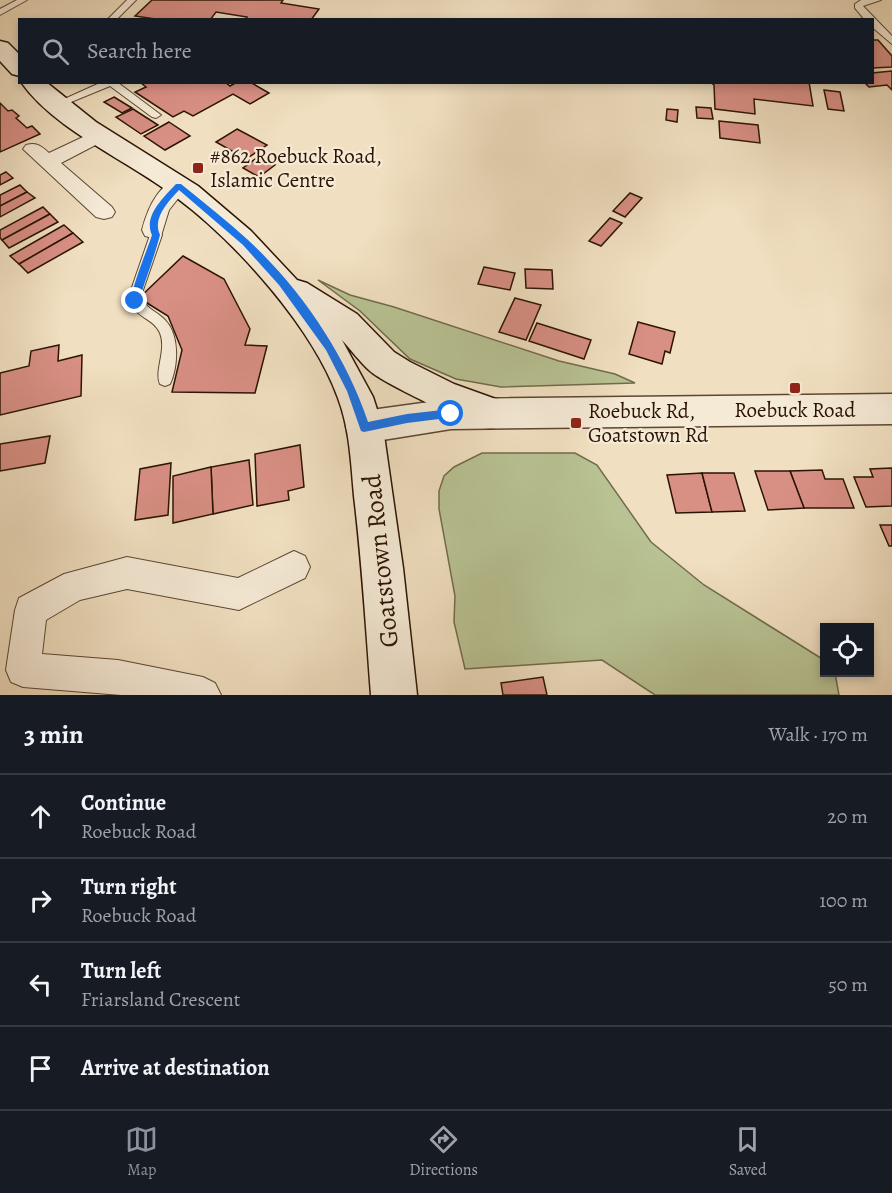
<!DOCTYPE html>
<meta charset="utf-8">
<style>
body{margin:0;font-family:Alegreya,serif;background:#242831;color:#f1f3f6}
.controls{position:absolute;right:18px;bottom:18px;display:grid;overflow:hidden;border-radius:0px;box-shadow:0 3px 9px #0003}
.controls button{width:54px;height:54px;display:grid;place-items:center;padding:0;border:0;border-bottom:2px solid #363941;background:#171b24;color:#f1f3f6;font:30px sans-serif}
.stop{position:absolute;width:18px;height:18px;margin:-14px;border:4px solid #1a73e8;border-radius:50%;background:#fff}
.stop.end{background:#1a73e8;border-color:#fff;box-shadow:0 2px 6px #0008}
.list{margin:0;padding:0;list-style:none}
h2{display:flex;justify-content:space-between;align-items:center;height:78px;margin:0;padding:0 24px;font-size:26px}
h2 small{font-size:20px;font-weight:400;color:#9ea1a6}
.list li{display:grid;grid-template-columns:39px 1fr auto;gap:18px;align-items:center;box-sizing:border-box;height:84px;padding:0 24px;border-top:2px solid #363941}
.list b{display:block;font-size:22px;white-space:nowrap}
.list p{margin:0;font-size:20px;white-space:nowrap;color:#9ea1a6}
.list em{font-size:20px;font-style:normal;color:#9ea1a6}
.icon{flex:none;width:33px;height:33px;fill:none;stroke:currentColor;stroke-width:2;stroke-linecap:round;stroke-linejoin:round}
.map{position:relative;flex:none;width:892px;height:695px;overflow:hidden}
.search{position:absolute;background:#171b24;box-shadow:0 3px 9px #0003;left:18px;right:18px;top:18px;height:66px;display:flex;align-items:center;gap:15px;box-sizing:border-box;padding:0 21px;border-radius:0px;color:#9ea1a6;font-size:22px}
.sheet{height:414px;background:#171b24}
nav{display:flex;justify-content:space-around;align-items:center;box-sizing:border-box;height:84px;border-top:2px solid #363941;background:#171b24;font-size:16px;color:#9ea1a6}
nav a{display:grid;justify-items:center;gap:3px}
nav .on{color:#8c9099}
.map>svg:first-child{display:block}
</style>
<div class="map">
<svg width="892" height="695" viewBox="0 0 892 695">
<rect width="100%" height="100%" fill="#f0dfc0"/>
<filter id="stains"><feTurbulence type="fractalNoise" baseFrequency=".00333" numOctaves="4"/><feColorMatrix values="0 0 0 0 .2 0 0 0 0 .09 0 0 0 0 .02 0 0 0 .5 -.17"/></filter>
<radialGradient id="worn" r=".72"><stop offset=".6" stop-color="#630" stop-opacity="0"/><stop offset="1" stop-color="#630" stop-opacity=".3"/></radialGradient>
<!-- green -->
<g fill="#b8c293" stroke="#726b4c" stroke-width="1.5">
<polygon points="318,280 350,295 394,307 559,361 615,374 635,383 501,387 456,379 410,359 360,311"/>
<polygon points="482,453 575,453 597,465 651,542 704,585 824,660 824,672 835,673 839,695 655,695 602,660 465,669 454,622 455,596 439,509 439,491 444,476 454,467"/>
</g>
<!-- building -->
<g fill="#d88f84" stroke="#2c1404" stroke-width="1.5">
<polygon points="152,0 283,0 281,3 319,9 311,20 245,20 247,17 216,12 210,20 162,20 135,16"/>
<polygon points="872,40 878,40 892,56 892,67 872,68"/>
<polygon points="892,71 892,90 887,85 869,87 864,82 872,82 872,73"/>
<polygon points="140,82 225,82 230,86 237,82 250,82 269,93 250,104 233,94 193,116 184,111 173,117 135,92 146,87"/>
<polygon points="710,82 809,82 813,106 754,99 755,114 715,109 714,85"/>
<polygon points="824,90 840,92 844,111 828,109"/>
<polygon points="114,97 132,108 122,113 104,102"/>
<polygon points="0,103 8,111 12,110 19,116 16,118 27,128 32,126 40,134 0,152"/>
<polygon points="696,107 711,108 713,119 697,118"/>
<polygon points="133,109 158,125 141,134 116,117"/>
<polygon points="667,109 678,110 677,122 666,120"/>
<polygon points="719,121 758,125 760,143 720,138"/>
<polygon points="169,122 190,136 165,150 144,136"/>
<polygon points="237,129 267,145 246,159 216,142"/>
<polygon points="258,157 275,165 259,177 243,168"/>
<polygon points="6,172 13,178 0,185 0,175"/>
<polygon points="20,185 27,192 0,206 0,195"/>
<polygon points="27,192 35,198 0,217 0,206"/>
<polygon points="630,193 642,198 625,217 613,211"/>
<polygon points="43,207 50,214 2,240 0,238 0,230"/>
<polygon points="50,214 58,222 9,248 2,240"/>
<polygon points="610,218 622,223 601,246 589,241"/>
<polygon points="64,225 73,233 19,264 10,256"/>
<polygon points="73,233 83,242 28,273 19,264"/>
<polygon points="183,256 224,279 250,329 245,345 267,346 255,393 172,392 182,350 168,316 139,298"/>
<polygon points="484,267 515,273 510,290 478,284"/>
<polygon points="525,269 552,270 553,289 526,288"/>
<polygon points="515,298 541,305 526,340 499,332"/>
<polygon points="638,322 675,332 670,353 665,351 662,364 629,354"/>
<polygon points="537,323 591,340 584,359 529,341"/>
<polygon points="59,345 58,361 82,355 81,396 0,415 0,373 29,366 31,351"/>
<polygon points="50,436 45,463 0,471 0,444"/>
<polygon points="300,445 304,487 288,491 289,500 257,506 255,454"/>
<polygon points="249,460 253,505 213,514 211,467"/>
<polygon points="171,463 168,515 135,520 140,469"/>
<polygon points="211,467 213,514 173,523 173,476"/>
<polygon points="892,468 892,506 866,507 854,477 873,477 870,469"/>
<polygon points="822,470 825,479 843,479 854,508 804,508 790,471"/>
<polygon points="755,471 790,471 804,508 768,510"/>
<polygon points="702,473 712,512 676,513 667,475"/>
<polygon points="702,473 734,473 745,511 712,512"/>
<polygon points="880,525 892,525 892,546 889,546"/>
<polygon points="543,677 547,695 503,695 501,683"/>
</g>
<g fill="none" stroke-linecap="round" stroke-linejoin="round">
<defs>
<g id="service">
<polygon points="17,0 27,0 0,15 0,9"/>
<polygon points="127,0 136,0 116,20 107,20"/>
<polygon points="861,0 881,0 863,6 892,36 892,44 872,27 872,20 865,20 855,8 855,4"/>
<polygon points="102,82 117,82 161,115 156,118 152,117 110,86 59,107 51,105"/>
<path d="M153 226 157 227 162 235 142 293C143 309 156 310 165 320 180 335 178 367 170 384L165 386 160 384C154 371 167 350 160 333 152 315 130 319 130 293L150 235 147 230Z"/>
</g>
<g id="minor">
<path d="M100 129 107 131 110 135 107 139 61 163 112 207 115 212 112 217 104 219 96 217 23 149 26 145C37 142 41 146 49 153Z"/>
<path d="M178 179 185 181 188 186 169 210 161 236 153 238 145 236 142 230C147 211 157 185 178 179Z"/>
<polygon points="294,551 305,556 310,567 305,578 239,610 127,589 80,600 46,620 42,654 118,660 203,677 215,683 221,695 121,695 23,687 11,682 6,670 15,610 19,598 64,574 127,557 238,578"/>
</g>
<polygon id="tertiary" points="892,394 892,424 451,429 364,443 351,438 346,427 351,416 364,411 451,399"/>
<g id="secondary">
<polygon points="0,41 8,43 20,55 20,76 12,74 0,61"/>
<path d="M21 82H46L96 122 198 186 251 231 297 280 307 283 357 314 394 352 410 362 454 384 504 402 509 413 504 424C500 425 494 428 490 428 474 427 383 383 370 371 360 362 351 350 342 340L373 397 383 428 403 568 417 695H371C366 629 362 562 354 496 351 463 350 430 338 398 313 328 236 242 177 198 131 162 54 130 21 82Z"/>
</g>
</defs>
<!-- service casing -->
<use href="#service" stroke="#5d4733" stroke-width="2"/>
<!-- minor casing -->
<use href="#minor" stroke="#5d4733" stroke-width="2"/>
<!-- tertiary casing -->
<use href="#tertiary" stroke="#5d4733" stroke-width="3"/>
<!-- secondary casing -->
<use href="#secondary" stroke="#2c1404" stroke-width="3"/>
<!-- service -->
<use href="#service" fill="#f5ead6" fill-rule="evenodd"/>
<!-- minor -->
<use href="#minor" fill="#f5ead6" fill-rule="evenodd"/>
<!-- tertiary -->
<use href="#tertiary" fill="#f5ead6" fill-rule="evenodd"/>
<!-- secondary -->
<use href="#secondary" fill="#f5ead6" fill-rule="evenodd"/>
</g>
<!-- route -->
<path fill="#1a73e8" d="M176 184H181C203 202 226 220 248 240 300 288 346 355 368 422L407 414 451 409 456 414 455 417 407 423 364 432 361 431 347 391 326 350 279 285 243 245 179 190C168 202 152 218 160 235 154 258 145 281 138 303H132C129 292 147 251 152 235 143 216 164 197 176 184Z"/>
<!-- markers -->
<g fill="#8f2418" stroke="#f5ead6" stroke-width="2">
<rect x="192" y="162" width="12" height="12" rx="3"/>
<rect x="789" y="382" width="12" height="12" rx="3"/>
<rect x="570" y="417" width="12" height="12" rx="3"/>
</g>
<g text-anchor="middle" stroke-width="4.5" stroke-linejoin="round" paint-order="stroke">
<!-- poi labels -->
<g font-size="21" fill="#2c1404" stroke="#f5ead6" text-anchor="start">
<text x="210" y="163">#862 Roebuck Road,<tspan x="210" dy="24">Islamic Centre</tspan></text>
<text x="795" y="417" text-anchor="middle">Roebuck Road</text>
<text x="588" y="418">Roebuck Rd,<tspan x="588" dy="24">Goatstown Rd</tspan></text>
</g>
<!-- near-street labels -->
<g font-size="26" fill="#2c1404" stroke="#f5ead6">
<text transform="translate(380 561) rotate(-96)" y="9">Goatstown Road</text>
</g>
</g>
<rect width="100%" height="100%" filter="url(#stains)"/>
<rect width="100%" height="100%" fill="url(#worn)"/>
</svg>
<div class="controls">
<button><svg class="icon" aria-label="locate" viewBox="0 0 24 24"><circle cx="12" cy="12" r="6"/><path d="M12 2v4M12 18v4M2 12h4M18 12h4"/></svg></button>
</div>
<div class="stop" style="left:451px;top:414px"></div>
<div class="stop end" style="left:135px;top:301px"></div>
<div class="search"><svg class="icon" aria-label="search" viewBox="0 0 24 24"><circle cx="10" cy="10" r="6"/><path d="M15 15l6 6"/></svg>Search here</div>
</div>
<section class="sheet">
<h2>3 min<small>Walk · 170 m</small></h2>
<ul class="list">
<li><svg class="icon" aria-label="ahead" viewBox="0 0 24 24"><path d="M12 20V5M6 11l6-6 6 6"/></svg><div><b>Continue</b><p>Roebuck Road</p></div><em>20 m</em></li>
<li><svg class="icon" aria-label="right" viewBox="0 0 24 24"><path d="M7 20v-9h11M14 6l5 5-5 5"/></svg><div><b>Turn right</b><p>Roebuck Road</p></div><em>100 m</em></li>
<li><svg class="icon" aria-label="left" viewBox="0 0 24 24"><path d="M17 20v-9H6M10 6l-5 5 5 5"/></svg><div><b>Turn left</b><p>Friarsland Crescent</p></div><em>50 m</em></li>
<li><svg class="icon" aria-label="arrive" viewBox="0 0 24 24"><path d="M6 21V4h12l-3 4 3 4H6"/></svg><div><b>Arrive at destination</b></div></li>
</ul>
</section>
<nav>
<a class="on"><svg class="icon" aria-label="map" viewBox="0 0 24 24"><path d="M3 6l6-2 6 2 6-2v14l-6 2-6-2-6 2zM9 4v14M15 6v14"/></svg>Map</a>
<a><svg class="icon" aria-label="directions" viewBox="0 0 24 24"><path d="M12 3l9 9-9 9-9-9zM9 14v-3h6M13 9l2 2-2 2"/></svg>Directions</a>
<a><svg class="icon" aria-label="saved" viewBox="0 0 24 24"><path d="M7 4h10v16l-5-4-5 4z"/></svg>Saved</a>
</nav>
